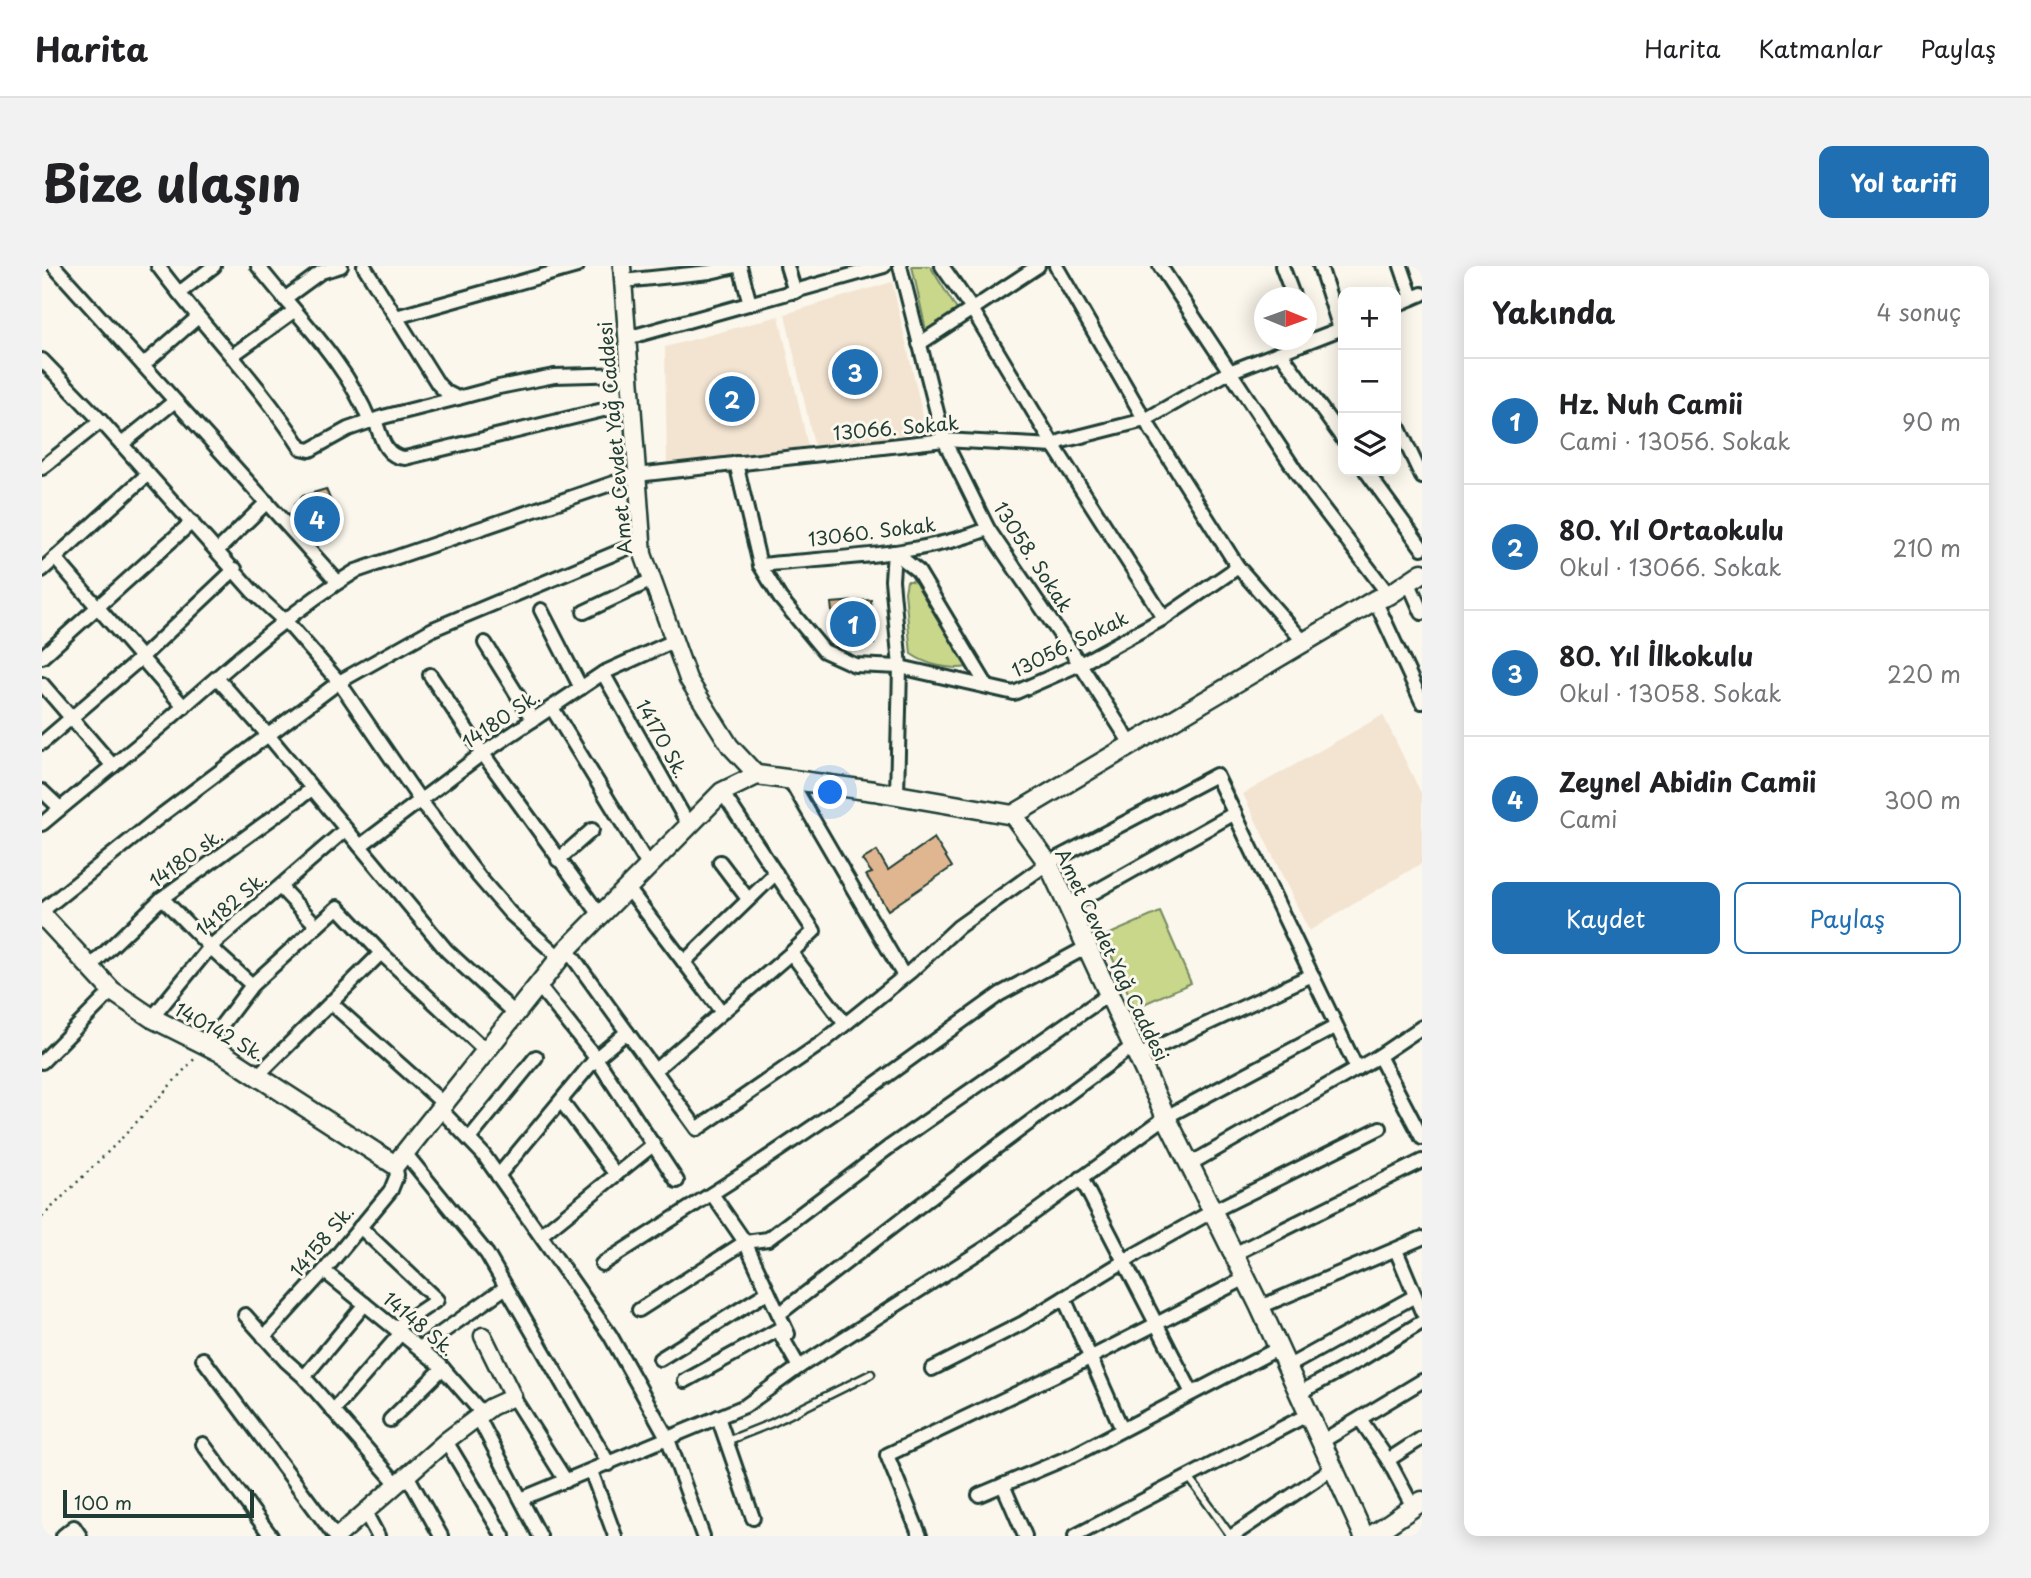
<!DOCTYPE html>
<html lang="tr">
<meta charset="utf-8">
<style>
body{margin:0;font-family:"Playpen Sans",sans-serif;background:#f2f2f2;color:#202124}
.controls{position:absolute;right:21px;top:21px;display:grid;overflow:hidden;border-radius:14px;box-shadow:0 4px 18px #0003}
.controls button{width:63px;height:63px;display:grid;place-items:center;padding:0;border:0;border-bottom:2px solid #e0e0e0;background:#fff;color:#202124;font:35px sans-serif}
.compass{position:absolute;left:1212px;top:21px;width:63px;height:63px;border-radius:50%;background:#fff;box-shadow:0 4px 18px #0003;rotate:91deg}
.scale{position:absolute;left:21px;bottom:18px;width:191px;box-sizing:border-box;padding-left:7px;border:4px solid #1f3d34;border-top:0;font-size:19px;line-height:24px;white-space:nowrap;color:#1f3d34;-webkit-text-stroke:5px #fbf7ec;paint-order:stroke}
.you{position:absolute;left:789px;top:527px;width:24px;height:24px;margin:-18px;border:5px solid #fff;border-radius:50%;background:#1a73e8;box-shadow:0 0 0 10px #1a73e833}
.badge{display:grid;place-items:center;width:46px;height:46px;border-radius:50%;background:#1f6fb2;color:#fff;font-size:23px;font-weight:700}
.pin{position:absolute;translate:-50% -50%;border:4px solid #fff;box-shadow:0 2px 7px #0006}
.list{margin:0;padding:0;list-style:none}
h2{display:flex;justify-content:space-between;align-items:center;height:91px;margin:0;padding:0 28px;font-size:30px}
h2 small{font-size:23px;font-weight:400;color:#757577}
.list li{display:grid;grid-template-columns:46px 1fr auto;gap:21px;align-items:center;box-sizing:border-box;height:126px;padding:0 28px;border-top:2px solid #e0e0e0}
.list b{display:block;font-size:26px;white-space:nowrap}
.list p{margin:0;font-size:23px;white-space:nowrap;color:#757577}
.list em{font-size:23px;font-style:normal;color:#757577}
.actions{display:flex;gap:14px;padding:21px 28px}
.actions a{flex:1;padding:16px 0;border:2px solid #1f6fb2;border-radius:14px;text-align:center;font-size:24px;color:#1f6fb2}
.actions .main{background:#1f6fb2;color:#fff}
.icon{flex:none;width:38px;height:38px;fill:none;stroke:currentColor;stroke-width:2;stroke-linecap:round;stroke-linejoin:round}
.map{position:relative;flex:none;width:1380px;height:1270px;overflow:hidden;border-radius:14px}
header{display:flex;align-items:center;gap:42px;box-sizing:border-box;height:98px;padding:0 35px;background:#fff;border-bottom:2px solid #e0e0e0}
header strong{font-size:33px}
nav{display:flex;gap:38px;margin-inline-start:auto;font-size:24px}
.intro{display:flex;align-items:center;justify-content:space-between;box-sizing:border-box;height:168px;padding:0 42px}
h1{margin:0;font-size:49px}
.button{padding:18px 32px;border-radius:14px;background:#1f6fb2;color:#fff;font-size:24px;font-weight:700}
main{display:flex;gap:42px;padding:0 42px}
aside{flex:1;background:#fff;border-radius:14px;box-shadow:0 4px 18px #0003}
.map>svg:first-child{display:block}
</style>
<header>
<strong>Harita</strong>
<nav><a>Harita</a><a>Katmanlar</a><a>Paylaş</a></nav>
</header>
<div class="intro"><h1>Bize ulaşın</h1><a class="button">Yol tarifi</a></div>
<main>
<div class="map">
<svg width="1380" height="1270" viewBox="0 0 1380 1270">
<rect width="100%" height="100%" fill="#fbf7ec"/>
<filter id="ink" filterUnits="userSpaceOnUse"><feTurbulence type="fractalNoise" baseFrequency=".0143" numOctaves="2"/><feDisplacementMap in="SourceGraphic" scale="14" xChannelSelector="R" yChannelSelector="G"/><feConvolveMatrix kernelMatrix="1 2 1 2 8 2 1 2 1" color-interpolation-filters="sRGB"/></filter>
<g filter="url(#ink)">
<!-- built -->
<g fill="#f3e4d1">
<polygon points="850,16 884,163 879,169 773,184 743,48"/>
<polygon points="737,50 767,185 625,201 623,81"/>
<polygon points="1341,449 1380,529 1380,597 1267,665 1201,528"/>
</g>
<!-- green -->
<g fill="#c9d78b" stroke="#748a60" stroke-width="2">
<polygon points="870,0 888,0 917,47 884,64"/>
<path d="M865 315C871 315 871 314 876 318 892 329 915 382 926 401 907 404 885 399 869 388L863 326Z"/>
<polygon points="1118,646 1149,717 1093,742 1061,671"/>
</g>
<!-- building -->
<g fill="#e0b691" stroke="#1f3d34" stroke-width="2">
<polygon points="284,223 299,260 268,269 259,267 252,246 252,239 261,230"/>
<polygon points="829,334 832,378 794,380 789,337"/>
<polygon points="892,572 910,601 846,644 824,609 830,607 820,594 835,585 846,604"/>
</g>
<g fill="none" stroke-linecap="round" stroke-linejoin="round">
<defs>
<g id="service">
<polyline points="685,1175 730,1157 829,1108"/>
<polyline points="1146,1210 1189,1270"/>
</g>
<g id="minor">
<polyline points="12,0 296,316"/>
<path d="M116 0C162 62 217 116 259 182L268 184 306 163 341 151 416 132"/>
<path d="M216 0C255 50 304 96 328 156"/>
<polyline points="322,0 396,118 404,126 416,132 457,121 512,110 587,108"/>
<polyline points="698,0 708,38"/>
<polyline points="745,0 753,26"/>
<polyline points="858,0 902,174 946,263 1038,398 1089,478"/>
<polyline points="900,0 930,43 1012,180 1122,352"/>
<polyline points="1014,0 1103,154 1196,301 1262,376"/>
<polyline points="1118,0 1263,219 1347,329"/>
<polyline points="1240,0 1252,32"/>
<polyline points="1278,0 1298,63"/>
<polyline points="1359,0 1370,32"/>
<polyline points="581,15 668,6 694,0"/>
<polyline points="137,27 172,0"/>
<polyline points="242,33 279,6 299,0"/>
<polyline points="1354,39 1380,28"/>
<polyline points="354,51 535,0"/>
<polyline points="585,72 842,0"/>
<polyline points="877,78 996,0"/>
<polyline points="1239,87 1301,173"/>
<polyline points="191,89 252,45"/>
<polyline points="0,94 59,155"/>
<polyline points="101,99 156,51"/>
<path d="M333 154C339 170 342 191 363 192L590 137"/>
<polyline points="1354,156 1380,211"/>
<polyline points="81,177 133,135"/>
<polyline points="694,197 718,299 738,332 782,385 813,399 858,401 972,427 1038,398 1122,352 1196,301"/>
<polyline points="0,202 59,155 211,326 250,362 297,416 378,534 437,611 468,647 518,692"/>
<polyline points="1324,205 1380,282"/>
<polyline points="176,284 225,236"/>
<polyline points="852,286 850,314 858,401 855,529"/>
<polyline points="852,286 876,305 945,420"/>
<polyline points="13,292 142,441"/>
<path d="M718 299C794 291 874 291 946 263"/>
<polyline points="0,304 106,208"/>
<polyline points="1366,315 1380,347"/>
<polyline points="1333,334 1380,436"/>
<polyline points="499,344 539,422"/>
<polyline points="542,346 610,314"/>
<polyline points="443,377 491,454"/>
<polyline points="0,391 150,256"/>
<polyline points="561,407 646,558"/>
<polyline points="388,409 441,488 558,649"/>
<polyline points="175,412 226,469 405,685 474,748"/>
<polyline points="0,418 71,500"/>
<polyline points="510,442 606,599"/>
<polyline points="0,477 99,392 193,303"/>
<polyline points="748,514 862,710"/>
<polyline points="0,525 18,542"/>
<path d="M0 558C41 523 84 490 125 455 186 402 245 347 314 305L595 209 902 174 1012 180 1020 175 1103 154 1187 106 1301 62"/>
<polyline points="318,580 437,490 561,407 632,375"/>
<polyline points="516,594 550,564"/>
<polyline points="678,596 706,633"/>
<polyline points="238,621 275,660"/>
<polyline points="585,621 679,745"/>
<polyline points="120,632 168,681 210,719"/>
<polyline points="1026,641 1193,547"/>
<polyline points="0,645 121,548 297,416 391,363 600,276"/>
<polyline points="525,683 655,863 781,776 869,705 916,661 1006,597 1174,509 1315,803"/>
<polyline points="749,687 803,758"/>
<polyline points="642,696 734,607"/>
<polyline points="48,701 120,632 270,523"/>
<polyline points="496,719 554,792 635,915"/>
<polyline points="289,737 402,838"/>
<polyline points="110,752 168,681 303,564"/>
<polyline points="164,780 210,719 296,641 339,687 444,785"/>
<polyline points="1096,790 1270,709"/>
<polyline points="1337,790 1380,872"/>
<polyline points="0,796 70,725"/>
<polyline points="613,804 749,687 772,665 680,526"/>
<polyline points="215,810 339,687"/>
<polyline points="519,835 574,909"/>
<polyline points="398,843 441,888 568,1069 626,1173 661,1270"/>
<polyline points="427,873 494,791"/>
<polyline points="363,887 445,988 567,1198"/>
<polyline points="1148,898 1337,790 1380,761"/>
<polyline points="456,910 554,792 585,766"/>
<polyline points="1039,912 1150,1127"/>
<polyline points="670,928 703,976 746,1068 740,1071 757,1101"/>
<polyline points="318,961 395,1034 353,1062"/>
<polyline points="499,969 612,878"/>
<polyline points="1354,984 1380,1046"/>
<polyline points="1192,988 1380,895"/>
<polyline points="560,998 710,902 818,829 958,728 1045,681"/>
<polyline points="282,1005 398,1099 440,1147"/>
<polyline points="1022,1032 1080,1163"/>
<polyline points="1218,1041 1380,972"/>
<polyline points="597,1044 703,976 726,973 846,882 1067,728"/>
<polyline points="737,1048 933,897 1091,780"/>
<polyline points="203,1049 244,1095 262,1111 355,1218"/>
<polyline points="222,1071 282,1005 349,924 355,909 353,899"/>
<polyline points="378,1082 464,1021"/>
<polyline points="161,1093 293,1270"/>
<polyline points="618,1093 726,1026"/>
<polyline points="1245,1101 1373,1030"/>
<polyline points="890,1103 981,1057 1094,988 1171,945 1338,862"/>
<polyline points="262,1111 323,1038"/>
<polyline points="643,1115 741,1061"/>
<polyline points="1257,1127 1318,1094 1380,1056"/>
<polyline points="471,1131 524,1215"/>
<polyline points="291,1145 359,1067"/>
<polyline points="436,1151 498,1270"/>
<polyline points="676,1151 711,1252"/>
<polyline points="1318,1153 1346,1194 1371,1241"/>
<polyline points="348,1154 401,1102"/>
<polyline points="404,1175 461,1270"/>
<polyline points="1279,1176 1380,1115"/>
<polyline points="161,1178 229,1270"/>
<polyline points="1346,1194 1380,1172"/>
<polyline points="549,1205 573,1270"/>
<polyline points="365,1209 399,1270"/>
<polyline points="961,1219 983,1270"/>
<polyline points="937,1229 1032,1189 1237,1082"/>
<polyline points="479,1233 703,1140 757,1101 945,981 1124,851 1293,761"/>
<polyline points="323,1246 336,1270"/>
<polyline points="21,1270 32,1261 38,1270"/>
<polyline points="878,1270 845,1189 1028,1102 1204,1012"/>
<polyline points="1033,1270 1267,1148"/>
<polyline points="1190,1270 1291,1202"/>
</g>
<g id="tertiary">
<polyline points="580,0 601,288 646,413 688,480 715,509"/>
<polyline points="296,1270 404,1175 449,1141 471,1131 441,1070"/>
</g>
<g id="secondary">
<polyline points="971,549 1333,334 1347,329 1380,307"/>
<polyline points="0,649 70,725 110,752 180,787 353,899 525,683 680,526 715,509 832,525 971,549 1006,597 1124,851 1218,1041 1322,1270"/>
<polyline points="1329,1270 1380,1235"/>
</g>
</defs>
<!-- service casing -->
<use href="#service" stroke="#1f3d34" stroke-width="11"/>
<!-- minor casing -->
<use href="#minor" stroke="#1f3d34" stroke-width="18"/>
<!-- tertiary casing -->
<use href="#tertiary" stroke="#1f3d34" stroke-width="21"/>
<!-- secondary casing -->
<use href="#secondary" stroke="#1f3d34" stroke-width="23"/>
<!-- path -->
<polyline stroke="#1f3d34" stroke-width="2.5" stroke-dasharray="2 5" stroke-linecap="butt" points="0,951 79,873 155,790"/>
<!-- service -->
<use href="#service" stroke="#fbf7ec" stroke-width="6"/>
<!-- minor -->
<use href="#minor" stroke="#fbf7ec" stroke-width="12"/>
<!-- tertiary -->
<use href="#tertiary" stroke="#fbf7ec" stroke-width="16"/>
<!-- secondary -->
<use href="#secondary" stroke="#fbf7ec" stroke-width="18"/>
</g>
</g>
<g text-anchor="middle" stroke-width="6" stroke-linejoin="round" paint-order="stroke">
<!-- street labels -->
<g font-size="19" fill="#1f3d34" stroke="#fbf7ec">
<text transform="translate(854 162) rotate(-5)" y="7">13066. Sokak</text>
<text transform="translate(573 172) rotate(-95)" y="7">Amet Cevdet Yağ Caddesi</text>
<text transform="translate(830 266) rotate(-7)" y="7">13060. Sokak</text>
<text transform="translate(991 291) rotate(57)" y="7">13058. Sokak</text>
<text transform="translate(1028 378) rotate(-26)" y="7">13056. Sokak</text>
<text transform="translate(459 453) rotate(-34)" y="7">14180 Sk.</text>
<text transform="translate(620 473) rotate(61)" y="7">14170 Sk.</text>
<text transform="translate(144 592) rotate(-36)" y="7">14180 sk.</text>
<text transform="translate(189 638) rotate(-41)" y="7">14182 Sk.</text>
<text transform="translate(1070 689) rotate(64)" y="7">Amet Cevdet Yağ Caddesi</text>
<text transform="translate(178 766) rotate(29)" y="7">140142 Sk.</text>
<text transform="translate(280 975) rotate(-50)" y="7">14158 Sk.</text>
<text transform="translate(377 1058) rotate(40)" y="7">14148 Sk.</text>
</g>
</g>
</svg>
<div class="controls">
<button>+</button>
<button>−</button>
<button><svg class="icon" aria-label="layers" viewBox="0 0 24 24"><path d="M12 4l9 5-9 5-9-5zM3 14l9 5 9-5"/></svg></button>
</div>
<svg class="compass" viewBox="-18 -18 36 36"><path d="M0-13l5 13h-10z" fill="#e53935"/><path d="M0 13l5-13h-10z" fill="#757577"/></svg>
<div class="scale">100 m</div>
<div class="you"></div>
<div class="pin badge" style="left:811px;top:358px">1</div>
<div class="pin badge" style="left:690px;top:133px">2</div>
<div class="pin badge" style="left:813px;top:106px">3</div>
<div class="pin badge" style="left:275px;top:253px">4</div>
</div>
<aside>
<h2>Yakında<small>4 sonuç</small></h2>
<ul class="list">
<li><span class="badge">1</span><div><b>Hz. Nuh Camii</b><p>Cami · 13056. Sokak</p></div><em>90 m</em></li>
<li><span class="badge">2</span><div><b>80. Yıl Ortaokulu</b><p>Okul · 13066. Sokak</p></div><em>210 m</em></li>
<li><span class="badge">3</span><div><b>80. Yıl İlkokulu</b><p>Okul · 13058. Sokak</p></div><em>220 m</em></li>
<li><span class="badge">4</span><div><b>Zeynel Abidin Camii</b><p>Cami</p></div><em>300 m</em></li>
</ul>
<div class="actions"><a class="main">Kaydet</a><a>Paylaş</a></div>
</aside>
</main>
